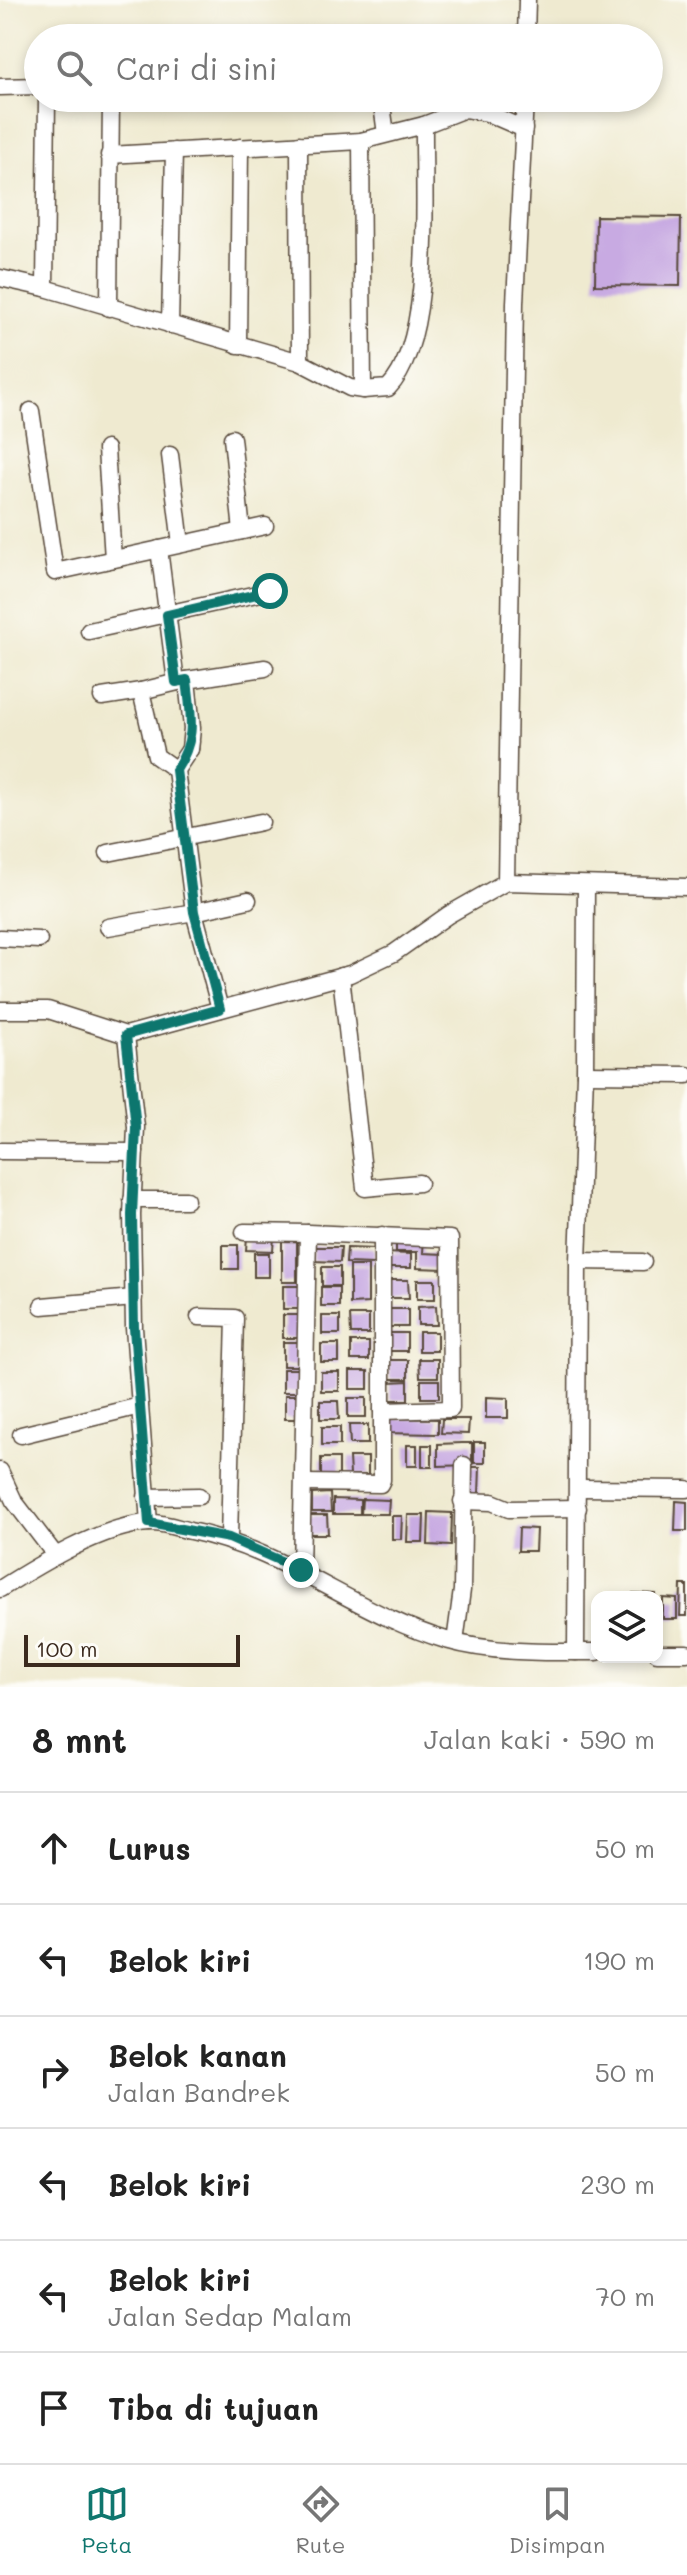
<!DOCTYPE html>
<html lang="id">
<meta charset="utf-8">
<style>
body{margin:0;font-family:Mali,sans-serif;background:#f6f6f6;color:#222}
.controls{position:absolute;right:24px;bottom:24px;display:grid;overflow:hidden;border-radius:16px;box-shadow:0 4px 12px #0003}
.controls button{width:72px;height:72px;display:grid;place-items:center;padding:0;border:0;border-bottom:2px solid #e0e0e0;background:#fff;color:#222;font:40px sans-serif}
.scale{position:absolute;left:24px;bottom:20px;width:216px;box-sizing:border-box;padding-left:8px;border:4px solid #3b2a1e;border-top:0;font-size:22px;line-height:28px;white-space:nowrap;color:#3b2a1e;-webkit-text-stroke:6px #fdfcf7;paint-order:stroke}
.stop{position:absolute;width:24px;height:24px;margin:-18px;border:6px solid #0f766e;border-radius:50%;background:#fff}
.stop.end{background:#0f766e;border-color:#fff;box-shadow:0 2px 8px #0008}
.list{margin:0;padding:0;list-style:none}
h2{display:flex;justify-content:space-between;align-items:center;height:104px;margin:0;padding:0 32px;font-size:34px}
h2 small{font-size:26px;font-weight:400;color:#767676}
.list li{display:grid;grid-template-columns:52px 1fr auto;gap:24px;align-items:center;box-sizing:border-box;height:112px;padding:0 32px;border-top:2px solid #e0e0e0}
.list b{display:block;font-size:30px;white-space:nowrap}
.list p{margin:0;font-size:26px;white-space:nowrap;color:#767676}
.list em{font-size:26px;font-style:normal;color:#767676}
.icon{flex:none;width:44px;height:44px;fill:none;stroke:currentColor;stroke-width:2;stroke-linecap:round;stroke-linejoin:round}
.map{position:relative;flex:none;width:687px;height:1687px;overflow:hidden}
.search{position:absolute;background:#fff;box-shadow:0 4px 12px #0003;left:24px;right:24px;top:24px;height:88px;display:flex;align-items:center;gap:20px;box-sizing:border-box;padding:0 28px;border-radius:44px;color:#767676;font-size:30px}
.sheet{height:776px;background:#fff}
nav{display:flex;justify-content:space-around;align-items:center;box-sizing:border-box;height:112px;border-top:2px solid #e0e0e0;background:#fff;font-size:22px;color:#767676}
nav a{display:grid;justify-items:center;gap:4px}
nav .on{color:#0f766e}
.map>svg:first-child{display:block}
</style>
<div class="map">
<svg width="687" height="1687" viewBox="0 0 687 1687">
<rect width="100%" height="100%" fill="#fdfcf7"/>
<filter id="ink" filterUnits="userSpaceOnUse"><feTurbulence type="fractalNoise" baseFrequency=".0125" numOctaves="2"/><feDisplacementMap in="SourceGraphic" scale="16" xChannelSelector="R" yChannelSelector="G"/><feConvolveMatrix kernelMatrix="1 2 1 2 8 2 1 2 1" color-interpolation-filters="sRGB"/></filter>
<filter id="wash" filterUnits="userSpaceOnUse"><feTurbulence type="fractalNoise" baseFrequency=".006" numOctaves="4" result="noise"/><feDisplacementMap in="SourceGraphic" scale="32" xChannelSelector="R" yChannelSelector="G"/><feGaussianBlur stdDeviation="1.8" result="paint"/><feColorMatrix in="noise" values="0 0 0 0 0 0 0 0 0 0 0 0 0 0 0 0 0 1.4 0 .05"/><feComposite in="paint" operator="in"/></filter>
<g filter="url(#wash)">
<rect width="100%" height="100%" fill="#efead0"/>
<g id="blocks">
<!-- building -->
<g fill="#c8aae2">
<polygon points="596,216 681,217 680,286 595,285"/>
<rect x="282" y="1234" width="15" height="48"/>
<polygon points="247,1236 274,1236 273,1251 246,1250"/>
<polygon points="396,1237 424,1237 423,1253 444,1254 444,1269 417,1268 417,1252 396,1252"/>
<rect x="223" y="1245" width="15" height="24"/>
<polygon points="314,1247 341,1247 340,1262 313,1261"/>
<polygon points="347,1248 374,1249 374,1264 346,1263"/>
<rect x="254" y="1253" width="15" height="24"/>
<polygon points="384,1253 411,1254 411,1268 383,1268"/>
<polygon points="350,1266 368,1266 368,1303 350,1304"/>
<rect x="322" y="1267" width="18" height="19"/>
<polygon points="390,1280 408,1280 409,1298 390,1298"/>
<rect x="417" y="1280" width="18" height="19"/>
<rect x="283" y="1286" width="16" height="23"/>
<rect x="321" y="1287" width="18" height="19"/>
<polygon points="436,1306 437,1325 418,1325 418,1307"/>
<rect x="390" y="1309" width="18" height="18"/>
<rect x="283" y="1315" width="15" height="23"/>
<polygon points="350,1315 369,1315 369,1334 351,1334"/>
<rect x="322" y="1316" width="18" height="18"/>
<rect x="419" y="1332" width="18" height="19"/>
<polygon points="388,1333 407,1333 407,1351 389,1351"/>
<rect x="283" y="1342" width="15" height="24"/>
<rect x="351" y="1342" width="18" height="18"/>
<rect x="321" y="1344" width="18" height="18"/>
<polygon points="419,1359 438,1359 438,1377 420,1377"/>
<rect x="390" y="1360" width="18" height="19"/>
<rect x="283" y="1369" width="15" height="23"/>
<rect x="350" y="1371" width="18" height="18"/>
<rect x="321" y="1372" width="18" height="19"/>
<rect x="421" y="1380" width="18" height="18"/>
<polygon points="408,1381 408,1400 390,1400 390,1382"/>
<rect x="285" y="1395" width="15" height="24"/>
<polygon points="486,1397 508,1398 508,1418 486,1418"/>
<rect x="348" y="1398" width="18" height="19"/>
<polygon points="320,1401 338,1401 339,1419 320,1419"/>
<polygon points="383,1418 438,1419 438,1434 383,1433"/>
<polygon points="442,1419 469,1419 468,1434 441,1433"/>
<polygon points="349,1425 368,1425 368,1444 350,1444"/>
<rect x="322" y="1427" width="18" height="18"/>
<rect x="474" y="1442" width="11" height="21"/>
<polygon points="462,1443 472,1443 472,1465 438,1466 438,1444"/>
<rect x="407" y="1445" width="10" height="21"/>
<rect x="422" y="1445" width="10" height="22"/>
<polygon points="349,1457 368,1457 368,1475 350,1475"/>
<rect x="321" y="1458" width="18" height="19"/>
<polygon points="467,1467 480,1467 479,1494 466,1494"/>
<polygon points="330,1493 331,1512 312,1512 312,1494"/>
<polygon points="333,1499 360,1500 360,1514 333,1514"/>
<polygon points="362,1499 389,1500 388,1514 361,1514"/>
<polygon points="676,1501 687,1502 687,1531 675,1531"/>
<polygon points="429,1512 452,1513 451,1546 428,1545"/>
<polygon points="309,1515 327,1515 328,1534 309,1534"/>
<polygon points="408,1515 424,1515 423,1542 407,1542"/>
<polygon points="392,1516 402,1516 401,1539 392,1539"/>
<polygon points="519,1528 536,1529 535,1551 518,1551"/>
<polygon points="681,1585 687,1585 687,1616 680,1616"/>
<polygon points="633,1593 656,1594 656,1597 633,1597"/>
<polygon points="663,1598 677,1599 677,1619 663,1619"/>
</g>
</g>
</g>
<g filter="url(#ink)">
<use href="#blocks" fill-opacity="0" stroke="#564739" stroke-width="2"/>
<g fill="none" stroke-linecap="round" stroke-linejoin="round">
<defs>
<g id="street">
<polyline points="526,38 527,0"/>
<polyline points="0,87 38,86"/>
<polyline points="381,98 386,134"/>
<polyline points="299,144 300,362"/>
<polyline points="109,155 361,141 424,125 465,109 487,113 524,129"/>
<polyline points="0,278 45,288 300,362 350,388 363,390 361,141"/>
<polyline points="45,288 47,98"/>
<polyline points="109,308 111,98"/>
<polyline points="170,325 174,151"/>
<polyline points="238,345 240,147"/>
<path d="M363 390 388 388C435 341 423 191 424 125"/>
<polyline points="31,411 55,572 265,526"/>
<polyline points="232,438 242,531"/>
<polyline points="106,449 113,559"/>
<polyline points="170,455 181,544"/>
<polyline points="159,549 176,682"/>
<polyline points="89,631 270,591"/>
<polyline points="141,691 186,680"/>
<polyline points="102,697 141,691 156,756 176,770"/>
<polyline points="191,741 190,749 192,728 187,680 265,668"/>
<polyline points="190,749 176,770 194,912 248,900"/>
<polyline points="108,853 261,822"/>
<polyline points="506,882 515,303 525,98"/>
<polyline points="108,927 194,912 220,1009"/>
<polyline points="0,938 39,940"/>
<polyline points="341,976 365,1188 419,1183"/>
<polyline points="0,1010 48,1010 126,1035"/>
<polyline points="126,1035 350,974 394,953 448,915 506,882 687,887"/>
<polyline points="126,1035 136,1127 132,1215 134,1328 149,1523"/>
<polyline points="585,1074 687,1075"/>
<polyline points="0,1151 135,1152"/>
<polyline points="132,1200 186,1200"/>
<polyline points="244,1232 308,1233"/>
<polyline points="578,1261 643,1262"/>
<polyline points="42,1306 134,1298"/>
<polyline points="199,1317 235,1318 229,1538"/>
<polyline points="21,1435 140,1406"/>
<polyline points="0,1471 14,1501 56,1556"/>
<polyline points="305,1483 380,1484 382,1480 382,1235"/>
<polyline points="579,1488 687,1489"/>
<polyline points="146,1497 199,1496"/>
<polyline points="462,1501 492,1502 509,1509 578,1508"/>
<polyline points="301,1570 308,1233 450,1239 451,1409 382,1411"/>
<path d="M0 1589C38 1565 103 1525 149 1523 162 1522 178 1528 190 1531 286 1550 356 1614 446 1640 495 1654 547 1652 597 1652"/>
<polyline points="455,1642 462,1590 464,1465"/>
<polyline points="576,1652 578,1261 585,1074 586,887"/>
<polyline points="657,1653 687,1653"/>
</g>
</defs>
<!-- street casing -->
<use href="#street" stroke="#564739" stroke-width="19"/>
<!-- street -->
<use href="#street" stroke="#fff" stroke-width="16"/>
</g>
</g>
<g fill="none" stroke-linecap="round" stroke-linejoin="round" filter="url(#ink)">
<!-- route -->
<path stroke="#0f766e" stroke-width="10" d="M270 591 167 615 176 682 187 680C191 717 197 738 176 770L194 912 220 1009 126 1035 136 1127 132 1215 134 1328 149 1523 229 1538 301 1570"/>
</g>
</svg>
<div class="controls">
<button><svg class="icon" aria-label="layers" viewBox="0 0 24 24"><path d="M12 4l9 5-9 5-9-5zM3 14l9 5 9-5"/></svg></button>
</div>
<div class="scale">100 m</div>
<div class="stop" style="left:270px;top:591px"></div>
<div class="stop end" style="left:301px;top:1570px"></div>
<div class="search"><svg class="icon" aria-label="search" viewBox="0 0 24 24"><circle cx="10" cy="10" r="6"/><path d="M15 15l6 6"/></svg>Cari di sini</div>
</div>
<section class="sheet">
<h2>8 mnt<small>Jalan kaki · 590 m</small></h2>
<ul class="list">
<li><svg class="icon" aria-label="ahead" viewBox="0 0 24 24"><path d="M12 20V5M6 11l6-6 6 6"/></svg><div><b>Lurus</b></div><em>50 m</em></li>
<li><svg class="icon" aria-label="left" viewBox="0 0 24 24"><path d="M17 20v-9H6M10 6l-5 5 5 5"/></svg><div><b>Belok kiri</b></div><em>190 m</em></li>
<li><svg class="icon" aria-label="right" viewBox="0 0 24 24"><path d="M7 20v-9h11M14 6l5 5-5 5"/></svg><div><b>Belok kanan</b><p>Jalan Bandrek</p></div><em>50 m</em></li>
<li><svg class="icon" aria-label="left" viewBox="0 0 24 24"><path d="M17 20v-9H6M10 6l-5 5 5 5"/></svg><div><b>Belok kiri</b></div><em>230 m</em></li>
<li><svg class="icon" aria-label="left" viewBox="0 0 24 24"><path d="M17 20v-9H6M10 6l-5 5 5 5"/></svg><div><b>Belok kiri</b><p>Jalan Sedap Malam</p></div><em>70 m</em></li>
<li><svg class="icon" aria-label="arrive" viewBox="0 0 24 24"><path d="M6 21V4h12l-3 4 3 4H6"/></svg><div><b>Tiba di tujuan</b></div></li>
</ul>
</section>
<nav>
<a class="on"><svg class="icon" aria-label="map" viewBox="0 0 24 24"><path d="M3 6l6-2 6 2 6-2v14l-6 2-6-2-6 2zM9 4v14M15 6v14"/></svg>Peta</a>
<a><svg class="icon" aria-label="directions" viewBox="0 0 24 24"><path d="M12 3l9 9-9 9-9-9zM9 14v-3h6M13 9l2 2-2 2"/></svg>Rute</a>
<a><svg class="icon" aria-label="saved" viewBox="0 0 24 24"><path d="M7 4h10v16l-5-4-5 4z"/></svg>Disimpan</a>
</nav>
